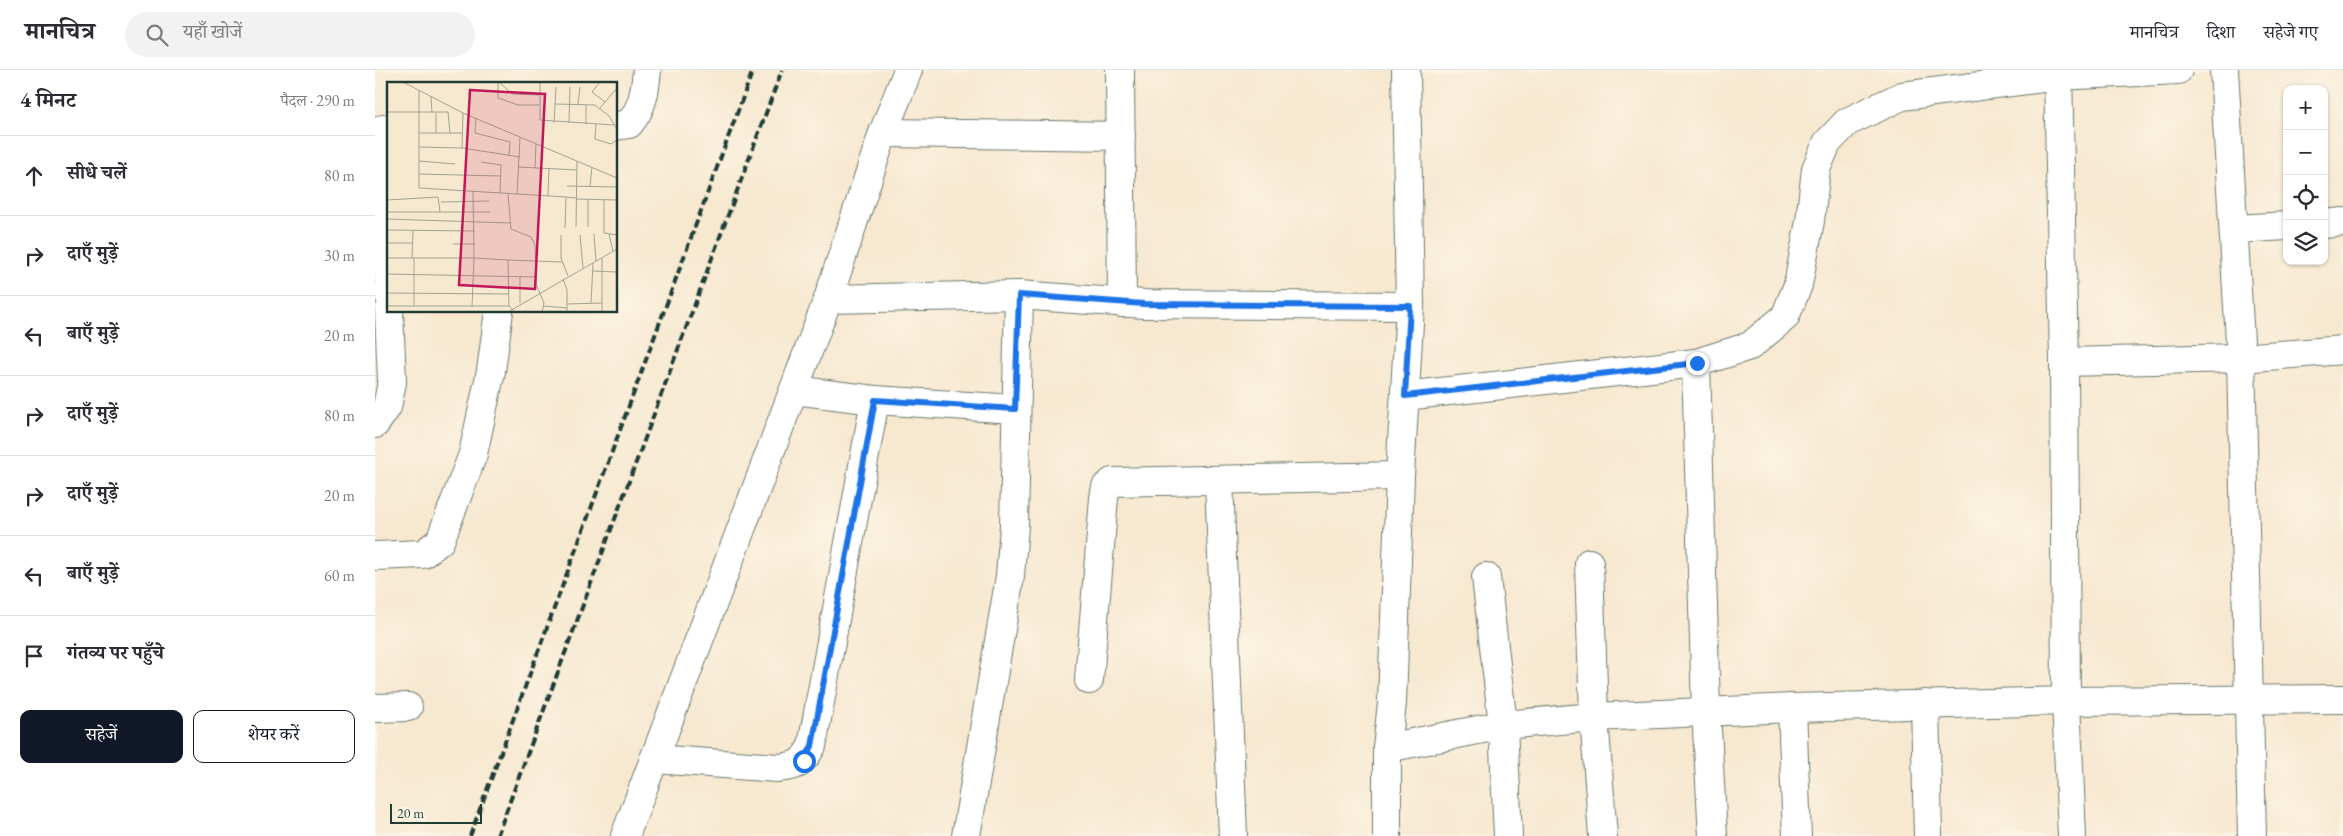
<!DOCTYPE html>
<html lang="hi">
<meta charset="utf-8">
<style>
body{margin:0;font-family:"EB Garamond","Noto Serif Devanagari",serif;background:#f2f2f3;color:#2b2b33}
.controls{position:absolute;right:15px;top:15px;display:grid;overflow:hidden;border-radius:10px;box-shadow:0 1px 4px #0004}
.controls button{width:45px;height:45px;display:grid;place-items:center;padding:0;border:0;border-bottom:1px solid #e1e1e2;background:#fff;color:#2b2b33;font:25px sans-serif}
.scale{position:absolute;left:15px;bottom:12px;width:92px;box-sizing:border-box;padding-left:5px;border:2px solid #1f3d34;border-top:0;font-size:14px;line-height:18px;white-space:nowrap;color:#1f3d34;-webkit-text-stroke:4px #fcf5e5;paint-order:stroke}
.stop{position:absolute;width:15px;height:15px;margin:-11px;border:4px solid #1a73e8;border-radius:50%;background:#fff}
.stop.end{background:#1a73e8;border-color:#fff;box-shadow:0 1px 5px #0008}
.list{margin:0;padding:0;list-style:none}
h2{display:flex;justify-content:space-between;align-items:center;height:65px;margin:0;padding:0 20px;font-size:21px}
h2 small{font-size:16px;font-weight:400;color:#7c7c81}
.list li{display:grid;grid-template-columns:32px 1fr auto;gap:15px;align-items:center;box-sizing:border-box;height:80px;padding:0 20px;border-top:1px solid #e1e1e2}
.list b{display:block;font-size:19px;white-space:nowrap}
.list em{font-size:16px;font-style:normal;color:#7c7c81}
.actions{display:flex;gap:10px;padding:15px 20px}
.actions a{flex:1;padding:11px 0;border:1px solid #111827;border-radius:10px;text-align:center;font-size:18px;color:#111827}
.actions .main{background:#111827;color:#fff}
.icon{flex:none;width:28px;height:28px;fill:none;stroke:currentColor;stroke-width:2;stroke-linecap:round;stroke-linejoin:round}
.map{position:relative;flex:none;width:1968px;height:766px;overflow:hidden}
header{display:flex;align-items:center;gap:30px;box-sizing:border-box;height:70px;padding:0 25px;background:#fff;border-bottom:1px solid #e1e1e2}
header strong{font-size:24px}
nav{display:flex;gap:28px;margin-inline-start:auto;font-size:18px}
.search{width:350px;height:45px;background:#f2f2f3;display:flex;align-items:center;gap:12px;box-sizing:border-box;padding:0 18px;border-radius:28px;color:#7c7c81;font-size:19px}
main{display:flex}
aside{flex:1;background:#fff}
.map>svg:first-child{display:block}
</style>
<header>
<strong>मानचित्र</strong>
<div class="search"><svg class="icon" aria-label="search" viewBox="0 0 24 24"><circle cx="10" cy="10" r="6"/><path d="M15 15l6 6"/></svg>यहाँ खोजें</div>
<nav><a>मानचित्र</a><a>दिशा</a><a>सहेजे गए</a></nav>
</header>
<main>
<aside>
<h2>4 मिनट<small>पैदल · 290 m</small></h2>
<ul class="list">
<li><svg class="icon" aria-label="ahead" viewBox="0 0 24 24"><path d="M12 20V5M6 11l6-6 6 6"/></svg><div><b>सीधे चलें</b></div><em>80 m</em></li>
<li><svg class="icon" aria-label="right" viewBox="0 0 24 24"><path d="M7 20v-9h11M14 6l5 5-5 5"/></svg><div><b>दाएँ मुड़ें</b></div><em>30 m</em></li>
<li><svg class="icon" aria-label="left" viewBox="0 0 24 24"><path d="M17 20v-9H6M10 6l-5 5 5 5"/></svg><div><b>बाएँ मुड़ें</b></div><em>20 m</em></li>
<li><svg class="icon" aria-label="right" viewBox="0 0 24 24"><path d="M7 20v-9h11M14 6l5 5-5 5"/></svg><div><b>दाएँ मुड़ें</b></div><em>80 m</em></li>
<li><svg class="icon" aria-label="right" viewBox="0 0 24 24"><path d="M7 20v-9h11M14 6l5 5-5 5"/></svg><div><b>दाएँ मुड़ें</b></div><em>20 m</em></li>
<li><svg class="icon" aria-label="left" viewBox="0 0 24 24"><path d="M17 20v-9H6M10 6l-5 5 5 5"/></svg><div><b>बाएँ मुड़ें</b></div><em>60 m</em></li>
<li><svg class="icon" aria-label="arrive" viewBox="0 0 24 24"><path d="M6 21V4h12l-3 4 3 4H6"/></svg><div><b>गंतव्य पर पहुँचे</b></div></li>
</ul>
<div class="actions"><a class="main">सहेजें</a><a>शेयर करें</a></div>
</aside>
<div class="map">
<svg width="1968" height="766" viewBox="0 0 1968 766">
<rect width="100%" height="100%" fill="#fcf5e5"/>
<filter id="ink" filterUnits="userSpaceOnUse"><feTurbulence type="fractalNoise" baseFrequency=".02" numOctaves="2"/><feDisplacementMap in="SourceGraphic" scale="10" xChannelSelector="R" yChannelSelector="G"/><feConvolveMatrix kernelMatrix="1 2 1 2 8 2 1 2 1" color-interpolation-filters="sRGB"/></filter>
<filter id="wash" filterUnits="userSpaceOnUse"><feTurbulence type="fractalNoise" baseFrequency=".0096" numOctaves="4" result="noise"/><feDisplacementMap in="SourceGraphic" scale="20" xChannelSelector="R" yChannelSelector="G"/><feGaussianBlur stdDeviation="1.12" result="paint"/><feColorMatrix in="noise" values="0 0 0 0 0 0 0 0 0 0 0 0 0 0 0 0 0 1.4 0 .05"/><feComposite in="paint" operator="in"/></filter>
<g filter="url(#wash)">
<rect width="100%" height="100%" fill="#f7e8d0"/>
</g>
<g filter="url(#ink)">
<g fill="none" stroke-linecap="round" stroke-linejoin="round">
<defs>
<g id="minor">
<polyline points="745,0 747,233"/>
<polyline points="1683,0 1689,292"/>
<polyline points="1849,0 1866,288 1877,766"/>
<path d="M241 56 254 54C268 38 270 21 272 0"/>
<polyline points="8,59 14,225"/>
<polyline points="508,63 746,66"/>
<polyline points="1949,154 1968,152"/>
<polyline points="1860,159 1912,156"/>
<polyline points="453,229 644,225 769,234 1035,236"/>
<polyline points="1321,293 1331,641 1338,766"/>
<polyline points="419,320 500,330"/>
<polyline points="1030,326 1321,293 1375,276 1410,247 1423,215 1435,151 1441,99 1452,73 1472,52 1527,26 1683,6 1803,0"/>
<polyline points="0,354 12,337 17,312 14,241"/>
<polyline points="844,410 858,766"/>
<polyline points="0,486 48,484 65,471 98,384 116,301 124,241"/>
<polyline points="1214,493 1219,647 1228,766"/>
<polyline points="1111,507 1128,655 1133,766"/>
<polyline points="714,610 729,428 731,417 737,412 1025,406"/>
<polyline points="1550,634 1553,766"/>
<polyline points="0,638 33,637"/>
<polyline points="1417,638 1422,766"/>
<polyline points="1012,678 1128,655 1219,647 1417,638 1691,631 1689,292 1866,288 1968,280"/>
<path d="M279 689 403 698C423 696 427 694 437 676L500 330 640 339"/>
<polyline points="250,766 453,229 508,63 533,0"/>
<polyline points="591,766 635,506 639,456 644,225"/>
<polyline points="1012,766 1012,678 1017,633 1025,406 1035,236 1031,0"/>
<polyline points="1697,766 1691,631 1968,629"/>
</g>
</defs>
<!-- minor casing -->
<use href="#minor" stroke="#6b796b" stroke-width="30"/>
<!-- minor -->
<use href="#minor" stroke="#fff" stroke-width="28"/>
<!-- rail -->
<g stroke="#1f3d34" stroke-width="4" stroke-dasharray="8 4" stroke-linecap="butt">
<polyline points="95,766 378,0"/>
<polyline points="122,766 407,0"/>
</g>
</g>
</g>
<g fill="none" stroke-linecap="round" stroke-linejoin="round" filter="url(#ink)">
<!-- route -->
<polyline stroke="#1a73e8" stroke-width="6" points="429,691 437,676 500,330 640,339 644,225 769,234 1035,236 1030,326 1322,293"/>
</g>
<!-- overview -->
<g transform="translate(12 12)">
<rect width="230" height="230" fill="#f7e8d0"/>
<path fill="none" stroke="#a1a492" stroke-width="1" d="M16 0 76 31 230 96M111 0V16L131 23H152M112 0 125 12 152 13M153 0V38L227 43M213 0 205 10 218 20M32 9V106L179 115M44 15 45 31M168 22 208 23 222 34 230 47M191 22 193 5M199 23V42M213 26 230 6M0 30H61L63 51M49 31V51M89 36 88 51 123 60 122 74M167 41 169 5M182 41 183 5M209 42 208 57 224 62 230 58M32 51H76M32 65 75 66 133 75M75 66 76 31M32 79 68 82M94 80 114 83 113 111M131 85 190 88M148 86 149 62M32 92 113 94M180 104 230 105M203 104 205 85M86 109 87 176 121 178 122 224M121 112 124 147 144 155 148 163 149 202 157 221 155 230M130 113 133 56M161 114 162 86M189 117 230 118M0 118 51 115 53 130M217 118V151L230 153M54 120 102 119M0 130H103M0 137 123 141M189 145 190 79M201 145V118M178 146 179 115 189 116M0 148 88 149M207 152 209 179M222 152 226 169M174 153V176L181 194M193 153 196 186M0 161H25M66 162H88M0 176H87L85 225M25 176 26 148M27 176V224M121 178 175 180M206 189 230 190M0 192 149 195M133 195V221M176 197 180 208V230M0 211 121 212M204 221 206 181M180 222 215 221M0 224H122L128 230M156 224 180 226M121 230 230 167M215 230V176"/>
<path fill="#c2185b" fill-opacity="0.15" stroke="#c2185b" stroke-width="2.5" d="M83 8 158 12 148 207 72 203Z"/>
<rect width="230" height="230" fill="none" stroke="#1f3d34" stroke-width="2.5"/>
</g>
</svg>
<div class="controls">
<button>+</button>
<button>−</button>
<button><svg class="icon" aria-label="locate" viewBox="0 0 24 24"><circle cx="12" cy="12" r="6"/><path d="M12 2v4M12 18v4M2 12h4M18 12h4"/></svg></button>
<button><svg class="icon" aria-label="layers" viewBox="0 0 24 24"><path d="M12 4l9 5-9 5-9-5zM3 14l9 5 9-5"/></svg></button>
</div>
<div class="scale">20 m</div>
<div class="stop" style="left:429px;top:691px"></div>
<div class="stop end" style="left:1322px;top:293px"></div>
</div>
</main>
